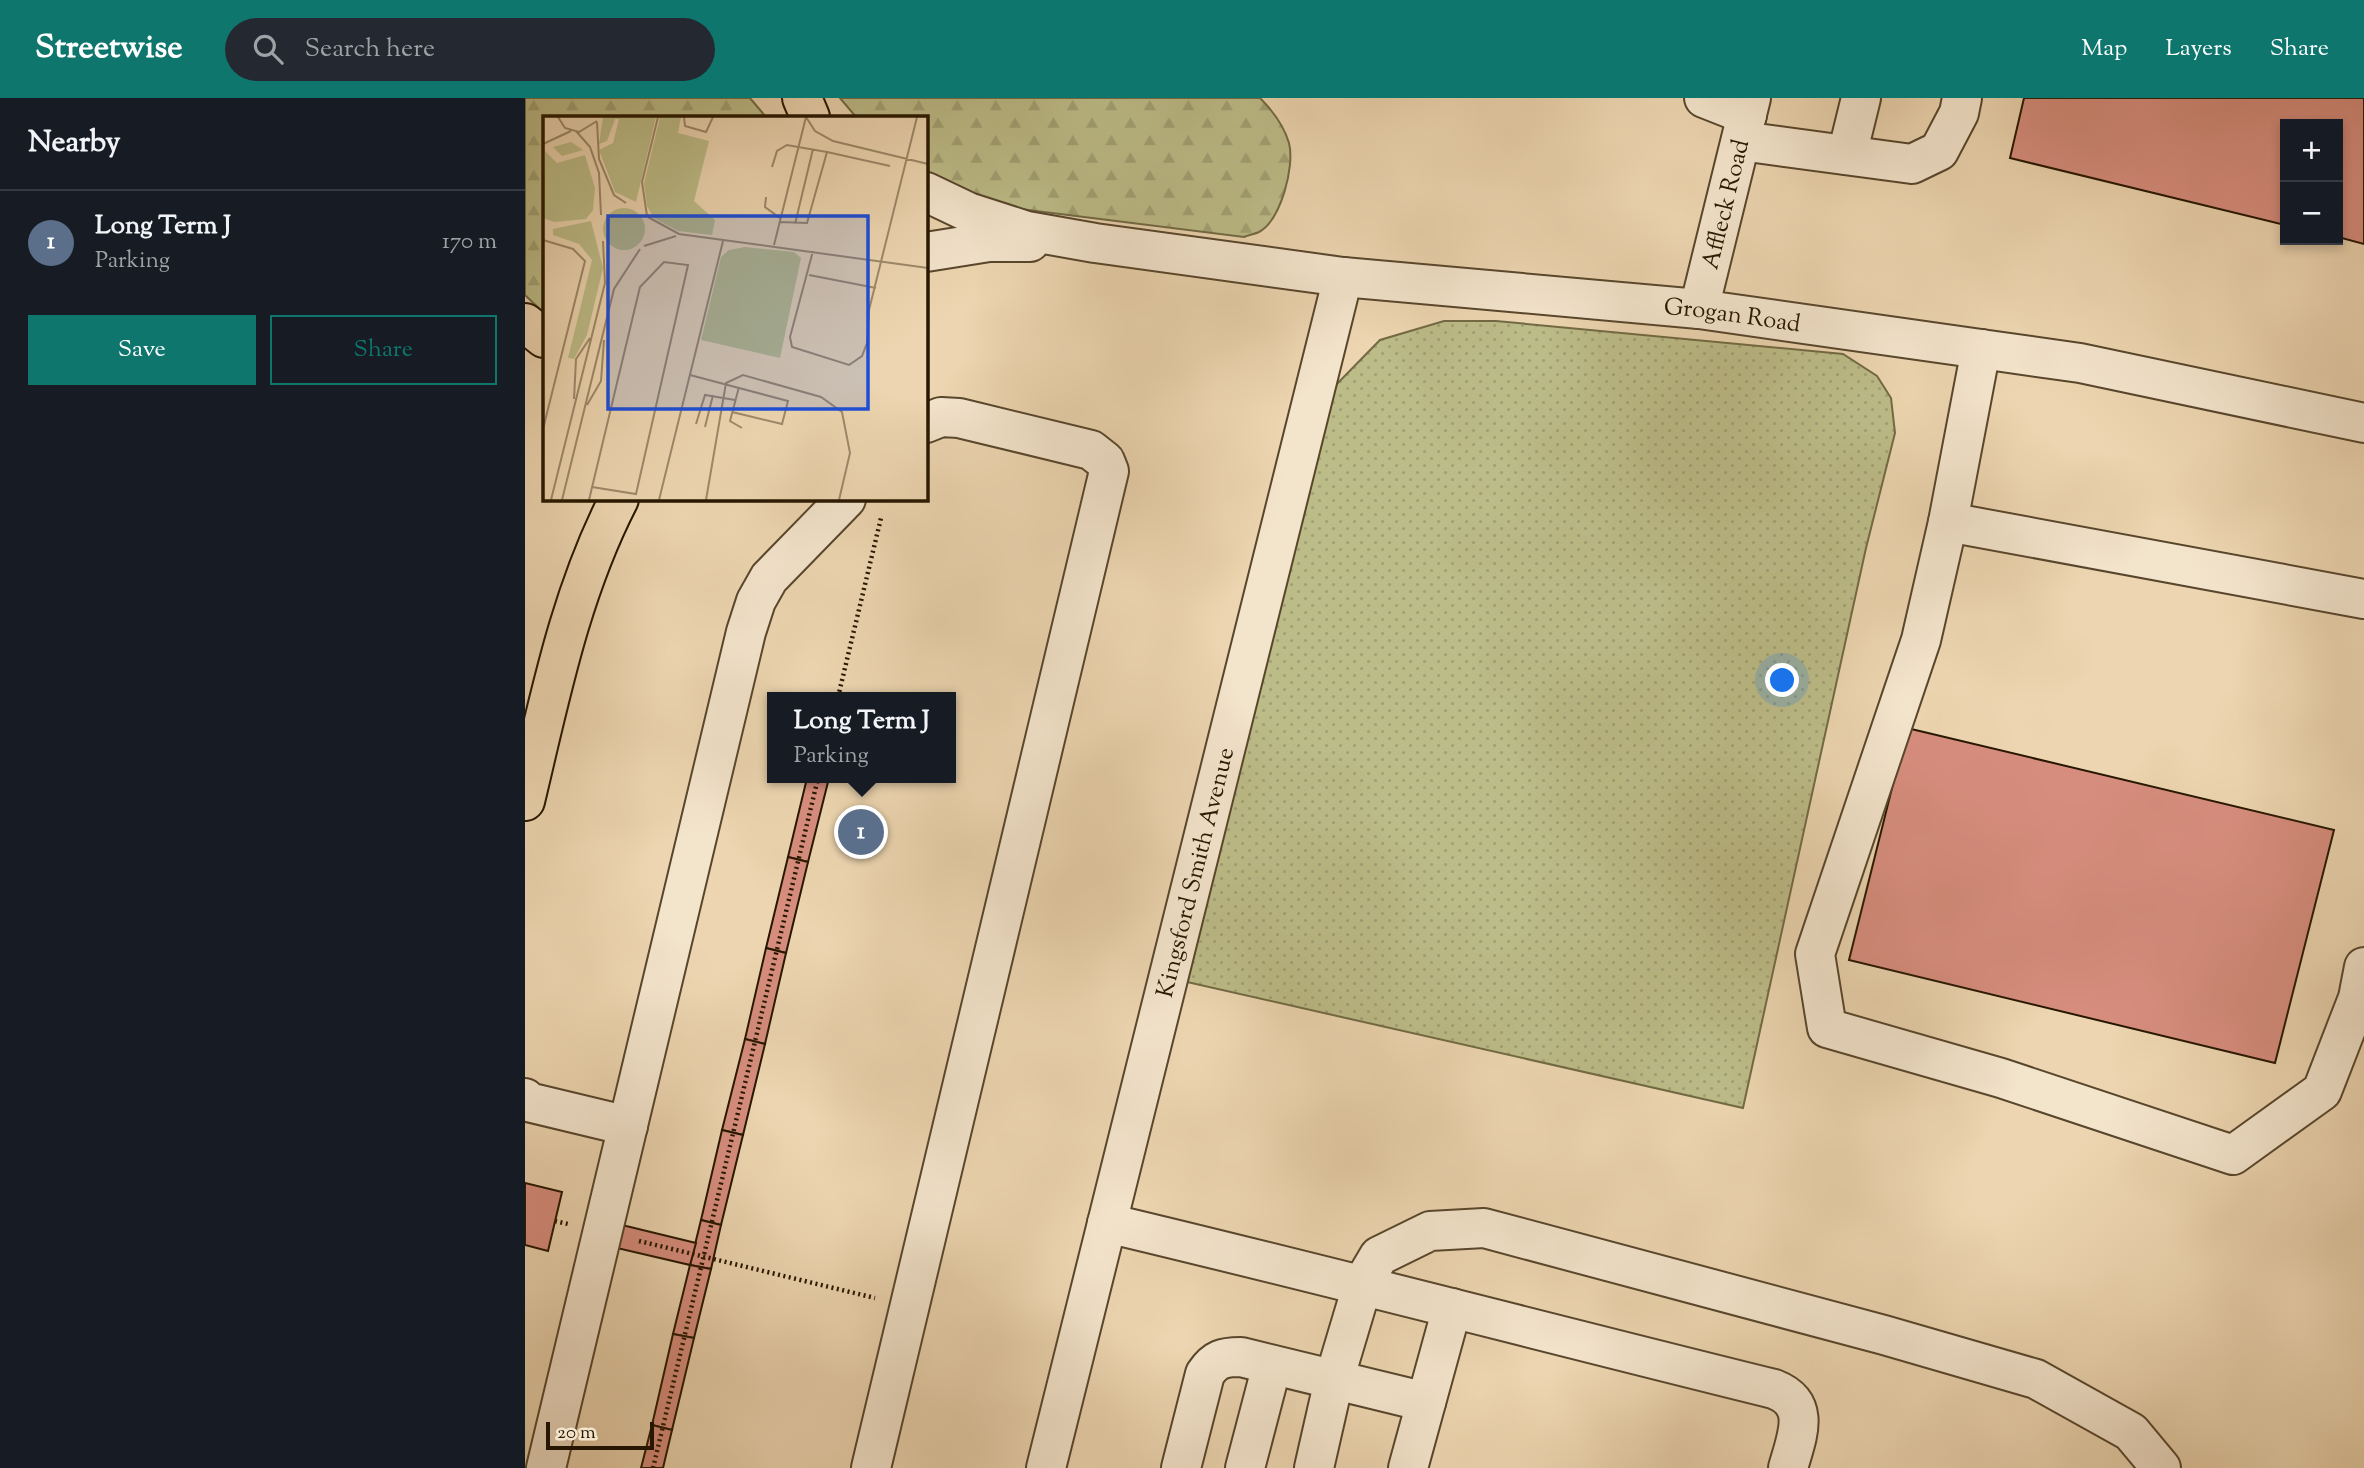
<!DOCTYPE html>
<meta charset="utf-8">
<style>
body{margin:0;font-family:"Sorts Mill Goudy",serif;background:#242831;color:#f1f3f6}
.controls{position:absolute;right:21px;top:21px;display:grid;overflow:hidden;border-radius:0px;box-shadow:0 4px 10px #0003}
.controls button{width:63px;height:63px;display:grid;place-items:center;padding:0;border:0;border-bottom:2px solid #363941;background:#171b24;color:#f1f3f6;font:35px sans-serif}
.scale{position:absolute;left:21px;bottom:18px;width:108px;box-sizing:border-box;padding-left:7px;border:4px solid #271700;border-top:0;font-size:19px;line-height:24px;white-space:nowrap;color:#271700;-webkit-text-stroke:5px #f3e4cc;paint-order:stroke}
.you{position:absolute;left:1258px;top:583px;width:24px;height:24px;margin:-18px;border:5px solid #fff;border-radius:50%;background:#1a73e8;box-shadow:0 0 0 10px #1a73e833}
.badge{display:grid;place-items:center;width:46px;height:46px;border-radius:50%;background:#0f766e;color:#fff;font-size:23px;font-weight:700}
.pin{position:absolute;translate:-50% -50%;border:4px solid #fff;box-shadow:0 2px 7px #0006}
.popup{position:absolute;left:242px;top:594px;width:189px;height:91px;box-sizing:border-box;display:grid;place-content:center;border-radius:0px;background:#171b24;filter:drop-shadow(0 2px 5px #0005);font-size:23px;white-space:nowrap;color:#9ea1a6}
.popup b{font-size:26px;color:#f1f3f6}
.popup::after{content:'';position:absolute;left:50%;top:100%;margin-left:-14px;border:14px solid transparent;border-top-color:#171b24}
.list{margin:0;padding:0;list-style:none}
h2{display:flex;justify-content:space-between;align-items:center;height:91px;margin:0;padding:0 28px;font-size:30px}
h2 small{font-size:23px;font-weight:400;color:#9ea1a6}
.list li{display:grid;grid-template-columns:46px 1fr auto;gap:21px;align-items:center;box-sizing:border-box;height:105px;padding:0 28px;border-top:2px solid #363941}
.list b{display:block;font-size:26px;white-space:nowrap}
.list p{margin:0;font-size:23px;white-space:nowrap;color:#9ea1a6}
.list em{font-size:23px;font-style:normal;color:#9ea1a6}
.actions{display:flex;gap:14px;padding:21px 28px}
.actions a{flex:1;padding:16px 0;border:2px solid #0f766e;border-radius:0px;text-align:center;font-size:24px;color:#0f766e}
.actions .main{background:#0f766e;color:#fff}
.icon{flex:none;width:38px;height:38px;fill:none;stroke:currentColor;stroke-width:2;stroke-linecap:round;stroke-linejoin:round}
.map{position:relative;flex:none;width:1839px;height:1370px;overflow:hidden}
header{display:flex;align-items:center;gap:42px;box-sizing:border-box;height:98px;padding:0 35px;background:#0f766e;color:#fff}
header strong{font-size:33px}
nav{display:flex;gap:38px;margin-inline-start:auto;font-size:24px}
.search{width:490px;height:63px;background:#242831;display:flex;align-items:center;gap:18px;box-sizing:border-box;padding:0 24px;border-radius:38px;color:#9ea1a6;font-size:26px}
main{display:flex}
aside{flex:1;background:#171b24}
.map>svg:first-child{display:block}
</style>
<header>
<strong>Streetwise</strong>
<div class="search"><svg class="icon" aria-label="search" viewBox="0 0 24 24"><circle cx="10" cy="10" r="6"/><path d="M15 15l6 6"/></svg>Search here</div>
<nav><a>Map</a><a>Layers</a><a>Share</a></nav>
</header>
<main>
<aside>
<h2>Nearby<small></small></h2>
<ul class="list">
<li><span class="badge" style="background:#5c6f8a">1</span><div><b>Long Term J</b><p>Parking</p></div><em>170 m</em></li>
</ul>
<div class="actions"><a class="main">Save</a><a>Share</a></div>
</aside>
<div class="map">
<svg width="1839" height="1370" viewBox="0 0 1839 1370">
<defs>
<pattern id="grass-dots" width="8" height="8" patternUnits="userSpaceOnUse" patternTransform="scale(1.75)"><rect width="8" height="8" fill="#bcbc88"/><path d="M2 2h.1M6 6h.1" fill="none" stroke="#a2a174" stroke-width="1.8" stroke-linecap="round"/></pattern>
<pattern id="forest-firs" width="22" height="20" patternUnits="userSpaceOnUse" patternTransform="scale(1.75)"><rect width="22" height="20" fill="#bcbc88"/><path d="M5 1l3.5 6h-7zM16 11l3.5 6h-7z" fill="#a2a174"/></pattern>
</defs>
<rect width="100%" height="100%" fill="#ecd5b0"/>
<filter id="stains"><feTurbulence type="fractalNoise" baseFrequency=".00286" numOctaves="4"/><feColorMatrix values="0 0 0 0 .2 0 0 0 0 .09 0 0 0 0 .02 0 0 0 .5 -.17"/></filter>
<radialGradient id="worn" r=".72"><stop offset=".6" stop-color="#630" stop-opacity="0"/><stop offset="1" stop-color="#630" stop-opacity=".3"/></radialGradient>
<!-- grass -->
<polygon fill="url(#grass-dots)" stroke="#726a44" stroke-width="2" points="919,223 971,223 1318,256 1352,278 1366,300 1370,335 1341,450 1218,1010 662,884 803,295 855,242"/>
<!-- forest -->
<g fill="url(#forest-firs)" stroke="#726a44" stroke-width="2">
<polygon points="0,0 225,0 241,19 19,19 19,215 0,197"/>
<path d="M315 0H735C748 13 759 28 764 45 770 68 756 122 734 134 730 136 723 137 719 139L495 111 448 96 401 75V19H331Z"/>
</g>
<!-- building -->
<g fill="#d78d7e" stroke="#271700" stroke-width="2">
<polygon points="1499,0 1839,0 1839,146 1813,139 1813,26 1760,26 1760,127 1485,60"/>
<polygon points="1382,630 1809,732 1750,965 1324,862"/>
<polygon points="282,680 304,680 283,764 263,759"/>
<polygon points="263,759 283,764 261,855 241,850"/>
<polygon points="241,850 261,855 240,946 220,941"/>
<polygon points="220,941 240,946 218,1037 197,1032"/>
<polygon points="197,1032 218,1037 196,1127 176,1122"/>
<polygon points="0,1085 37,1094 23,1153 0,1147"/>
<polygon points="176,1122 196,1127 186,1171 165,1167"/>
<polygon points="97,1127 171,1145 165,1167 92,1150"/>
<polygon points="165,1167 186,1171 169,1240 148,1236"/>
<polygon points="148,1236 169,1240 147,1332 127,1327"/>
<polygon points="127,1327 147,1332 138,1370 116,1370"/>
</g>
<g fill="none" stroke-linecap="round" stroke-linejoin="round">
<defs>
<g id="minor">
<polyline points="1179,0 1222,17"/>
<polyline points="1216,43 1387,66 1414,53 1434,15 1437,0"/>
<polyline points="1322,57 1336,0"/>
<path id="s1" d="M401 94 443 114 502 133 570 145 818 179 1174 211 1456 251 1555 265 1839 325"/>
<polyline points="401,154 464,144 505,144"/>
<path id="s2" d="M1174 211 1226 0"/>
<polyline points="1456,251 1423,424 1396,542 1290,856 1302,930 1476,980 1708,1057 1797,993 1833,900 1839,869"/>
<polyline points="1423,424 1839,501"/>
<polyline points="0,1000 3,1004 103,1028"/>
<path d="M582 1125C805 1178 1026 1236 1249 1291 1287 1306 1272 1338 1263 1370"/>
<polyline points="21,1370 221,534 231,503 244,480 321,401"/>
<polyline points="346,1370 584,373 580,363 566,352 434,320 416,319 401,325"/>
<path id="s3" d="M521 1370 818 179"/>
<path d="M656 1370 680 1276C690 1261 698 1259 716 1259L901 1304"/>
<polyline points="720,1370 747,1267"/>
<polyline points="789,1370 809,1282 838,1185 854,1158 905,1133 959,1130 1359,1237 1511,1281 1606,1334 1636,1370"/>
<polyline points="883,1370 927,1210"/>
</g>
<g id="major">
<polyline points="277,0 285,19"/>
<polyline points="0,225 19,240"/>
<path d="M0 703C25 599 45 496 94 401"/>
</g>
</defs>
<!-- minor casing -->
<use href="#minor" stroke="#58462c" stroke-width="42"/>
<!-- major casing -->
<use href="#major" stroke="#271700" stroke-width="42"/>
<!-- path -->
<g stroke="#271700" stroke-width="4.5" stroke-dasharray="2 3.5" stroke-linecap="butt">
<polyline points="313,599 356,420"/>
<polyline points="30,1123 43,1126"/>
<polyline points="114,1143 350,1200"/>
<polyline points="128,1370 293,680"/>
</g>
<!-- minor -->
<use href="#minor" stroke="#f3e4cc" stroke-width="38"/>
<!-- major -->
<use href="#major" stroke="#ecd5b0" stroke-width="38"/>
</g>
<g text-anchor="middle" stroke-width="5" stroke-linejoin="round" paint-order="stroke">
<!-- street labels -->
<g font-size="24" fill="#271700" stroke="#f3e4cc">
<text dy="8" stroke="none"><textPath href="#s2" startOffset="108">Affleck Road</textPath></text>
<text dy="8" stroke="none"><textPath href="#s1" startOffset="819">Grogan Road</textPath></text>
<text dy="8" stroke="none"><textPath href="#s3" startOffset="614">Kingsford Smith Avenue</textPath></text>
</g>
</g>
<!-- overview -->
<g transform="translate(18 18)">
<rect width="385" height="385" fill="#ecd5b0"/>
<path d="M28 26 40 34 19 40 10 31ZM2 35 14 47 42 39 52 72 50 94 43 103 11 106 0 102ZM48 105 60 152 44 219 31 243 25 242 49 144 36 128 10 119V113ZM202 131 251 136 258 142 237 242 158 224 178 141 186 134Z" fill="#bcbc88"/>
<path d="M60 1H113L93 86 72 76 56 34 70 27 76 3H72L64 25 56 28ZM117 1H138L135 17 166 25 151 85 172 104 169 119 135 115 111 102 104 90 101 67ZM60 113a21 21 0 1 1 42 0a21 21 0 1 1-42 0Z" fill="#bcbc88"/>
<path fill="none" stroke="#9d896a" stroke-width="2" d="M15 1 22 12 36 16 54 5M141 1 142 10 163 16 170 1M263 1 272 15 290 25 385 48M54 6 56 43 71 79 83 87M33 15 47 31 56 57 58 99M0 28 28 15M284 36 347 50M229 51 234 35 244 29 284 36 264 107 237 106M223 81 222 91 237 102M104 100 99 66 115 1M105 101 136 118 385 152M252 108 270 33M0 124 30 133 42 145 0 313M231 129 263 1M101 130 133 120M270 135 247 221 249 231 306 249 319 240 324 227 326 194 374 1M266 159 333 172M147 259 245 285 239 308 189 296M196 271 187 305 199 312M31 283 33 243 47 222M44 289 58 265 61 224M153 308 162 279 192 284M162 311 170 279M8 384 62 167 60 125M19 384 71 173 97 133M46 384 96 175 97 171 121 146 145 149 93 378 49 371M116 384 180 125M163 384 183 267 200 259 278 281 299 296 307 337 296 384"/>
<path fill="#1d4ed8" fill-opacity="0.15" stroke="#1d4ed8" stroke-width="3.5" d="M65 100H325V293H65Z"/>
<rect width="385" height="385" fill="none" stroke="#271700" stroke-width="3.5"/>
</g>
<rect width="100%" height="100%" filter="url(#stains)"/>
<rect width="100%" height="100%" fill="url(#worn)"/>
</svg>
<div class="controls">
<button>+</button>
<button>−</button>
</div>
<div class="scale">20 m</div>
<div class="you"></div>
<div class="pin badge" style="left:336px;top:734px;background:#5c6f8a">1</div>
<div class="popup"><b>Long Term J</b>Parking</div>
</div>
</main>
